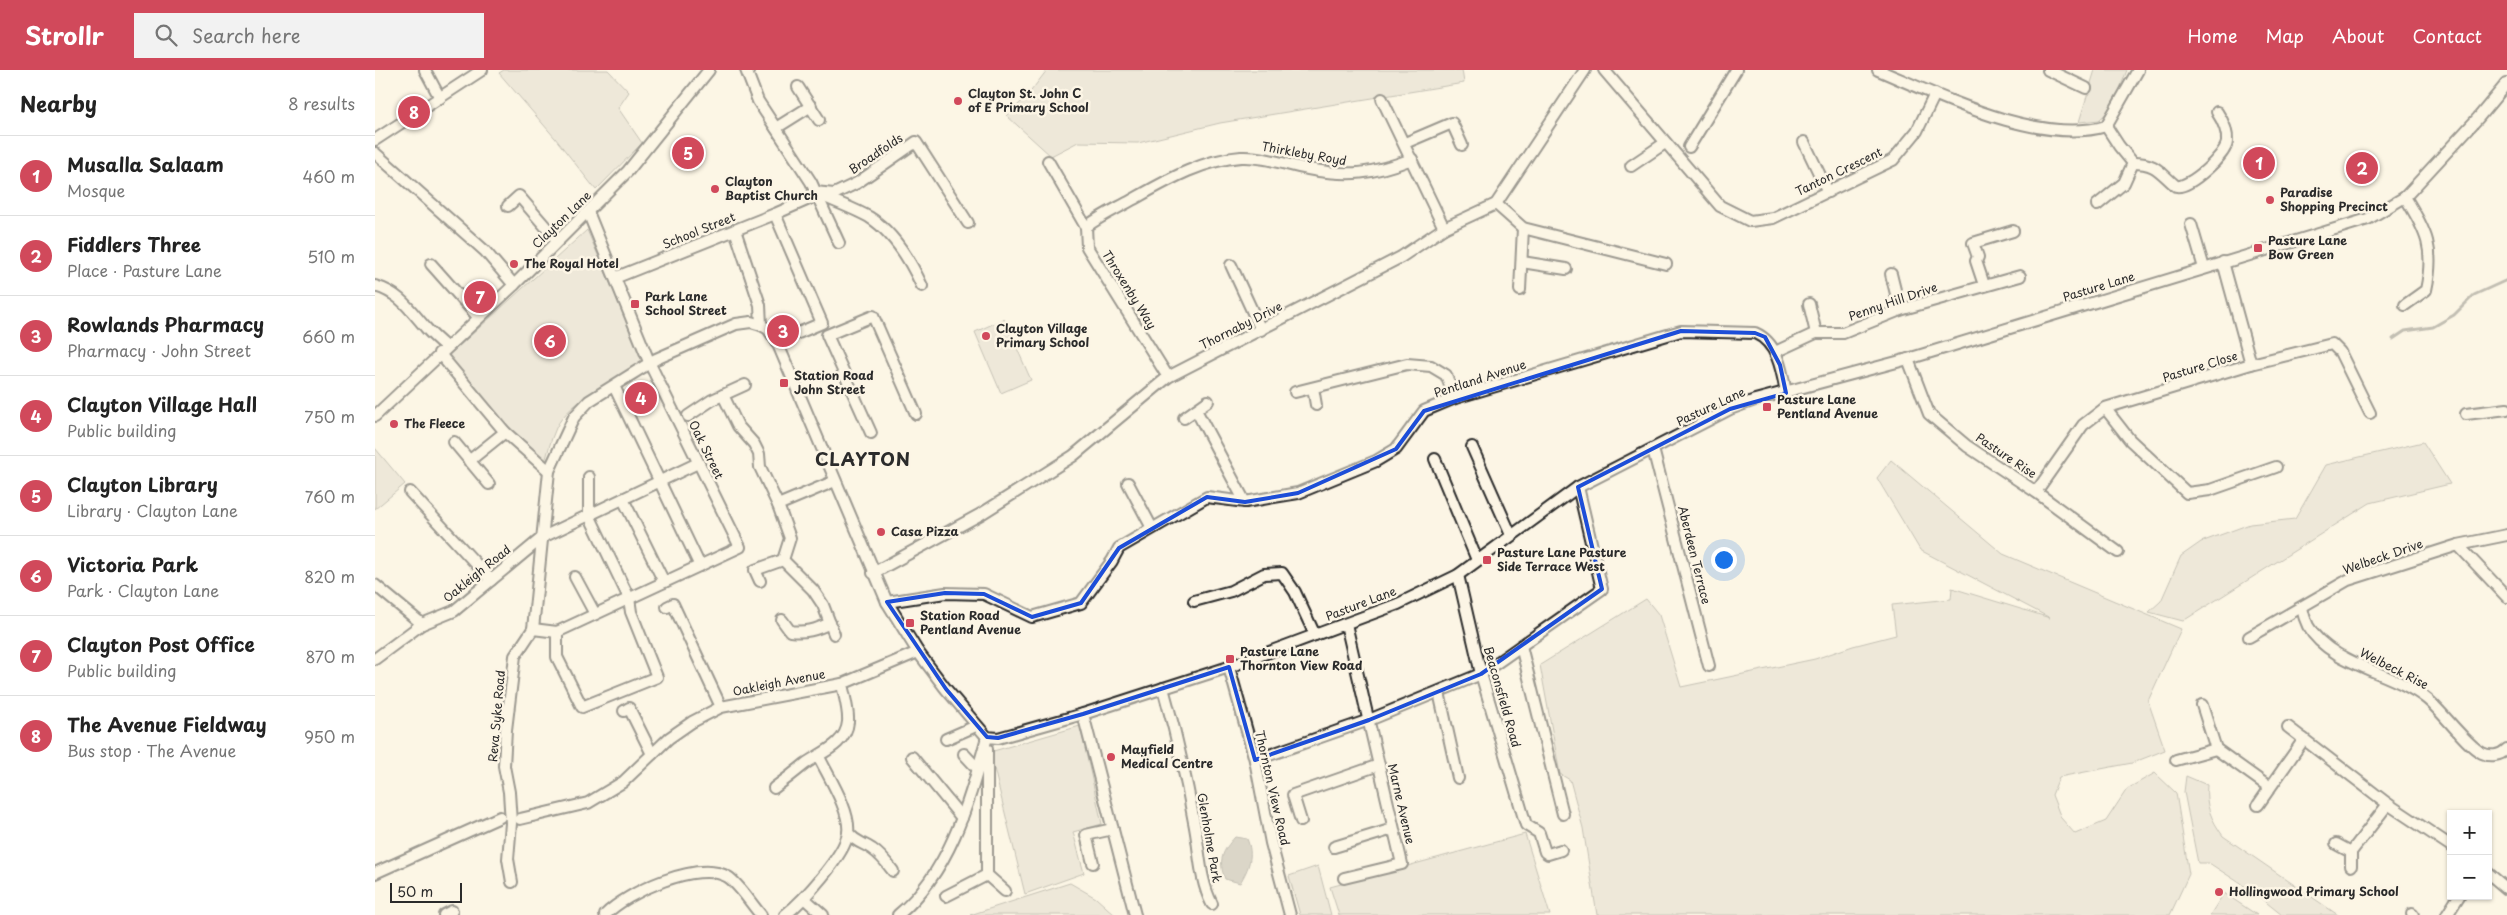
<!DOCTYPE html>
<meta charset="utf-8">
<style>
body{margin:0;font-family:"Playpen Sans",sans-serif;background:#f2f2f2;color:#222}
.controls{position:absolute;right:15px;bottom:15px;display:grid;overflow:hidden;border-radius:0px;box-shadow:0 1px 4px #0004}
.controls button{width:45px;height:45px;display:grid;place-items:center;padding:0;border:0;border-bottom:1px solid #e0e0e0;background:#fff;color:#222;font:25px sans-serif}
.scale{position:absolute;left:15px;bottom:12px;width:72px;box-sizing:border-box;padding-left:5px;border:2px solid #2b2b2b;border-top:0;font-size:14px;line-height:18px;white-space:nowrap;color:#2b2b2b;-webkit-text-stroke:4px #fcf5e5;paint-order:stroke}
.you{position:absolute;left:1348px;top:489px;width:18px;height:18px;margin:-12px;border:4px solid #fff;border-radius:50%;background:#1a73e8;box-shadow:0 0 0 8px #1a73e833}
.badge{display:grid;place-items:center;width:32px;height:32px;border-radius:50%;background:#d1495b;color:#fff;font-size:16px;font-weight:700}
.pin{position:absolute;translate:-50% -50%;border:2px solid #fff;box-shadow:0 1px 5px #0006}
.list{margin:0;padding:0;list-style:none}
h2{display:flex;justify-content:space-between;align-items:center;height:65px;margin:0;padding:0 20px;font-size:21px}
h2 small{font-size:16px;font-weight:400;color:#767676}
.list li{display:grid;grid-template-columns:32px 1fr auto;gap:15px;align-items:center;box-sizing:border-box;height:80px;padding:0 20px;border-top:1px solid #e0e0e0}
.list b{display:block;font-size:19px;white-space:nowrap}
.list p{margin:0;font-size:16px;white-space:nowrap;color:#767676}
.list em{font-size:16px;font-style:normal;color:#767676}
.icon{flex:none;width:28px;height:28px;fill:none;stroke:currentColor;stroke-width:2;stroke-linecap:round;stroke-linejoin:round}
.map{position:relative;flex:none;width:2132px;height:845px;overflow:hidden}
header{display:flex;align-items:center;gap:30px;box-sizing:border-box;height:70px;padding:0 25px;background:#d1495b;color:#fff}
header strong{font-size:24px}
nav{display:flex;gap:28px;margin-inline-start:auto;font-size:18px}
.search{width:350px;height:45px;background:#f2f2f2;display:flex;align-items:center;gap:12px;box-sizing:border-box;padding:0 18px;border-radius:0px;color:#767676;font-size:19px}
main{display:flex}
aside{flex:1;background:#fff}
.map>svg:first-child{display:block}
</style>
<header>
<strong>Strollr</strong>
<div class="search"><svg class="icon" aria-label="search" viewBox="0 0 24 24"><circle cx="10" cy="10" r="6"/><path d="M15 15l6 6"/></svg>Search here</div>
<nav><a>Home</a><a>Map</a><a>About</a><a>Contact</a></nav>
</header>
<main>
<aside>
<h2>Nearby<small>8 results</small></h2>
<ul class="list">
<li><span class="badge">1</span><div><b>Musalla Salaam</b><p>Mosque</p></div><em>460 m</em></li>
<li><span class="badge">2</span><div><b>Fiddlers Three</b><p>Place · Pasture Lane</p></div><em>510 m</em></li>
<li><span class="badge">3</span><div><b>Rowlands Pharmacy</b><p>Pharmacy · John Street</p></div><em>660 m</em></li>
<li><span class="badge">4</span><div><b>Clayton Village Hall</b><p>Public building</p></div><em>750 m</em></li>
<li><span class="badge">5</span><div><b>Clayton Library</b><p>Library · Clayton Lane</p></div><em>760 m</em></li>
<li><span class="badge">6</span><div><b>Victoria Park</b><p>Park · Clayton Lane</p></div><em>820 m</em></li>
<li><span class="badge">7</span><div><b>Clayton Post Office</b><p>Public building</p></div><em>870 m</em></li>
<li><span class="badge">8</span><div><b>The Avenue Fieldway</b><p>Bus stop · The Avenue</p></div><em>950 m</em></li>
</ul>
</aside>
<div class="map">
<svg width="2132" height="845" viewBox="0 0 2132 845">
<rect width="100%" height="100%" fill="#fcf5e5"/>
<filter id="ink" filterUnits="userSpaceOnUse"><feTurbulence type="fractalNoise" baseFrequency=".02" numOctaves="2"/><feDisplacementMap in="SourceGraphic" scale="10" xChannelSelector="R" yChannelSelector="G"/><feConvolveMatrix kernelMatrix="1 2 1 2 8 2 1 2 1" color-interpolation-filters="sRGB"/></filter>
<g filter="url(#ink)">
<!-- green -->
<g fill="#ded8ca" stroke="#84827a">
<polygon points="129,0 233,0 254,22 243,38 267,73 221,120 180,68 124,3"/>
<polygon points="672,0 1087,0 1089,13 845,53 763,73 703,72 676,86 632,46 653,25"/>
<polygon points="1720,0 1752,0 1738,37 1724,50 1704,52"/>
<path d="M212 160 269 290C244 311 194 329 181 358 175 371 172 386 168 399L72 287Z"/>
<polygon points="629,249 656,310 626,323 600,262"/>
<polygon points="2048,372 2075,414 1995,433 1808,551 1774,542 1786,531 1806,486 1826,472 1875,454 1920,449 1951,395"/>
<polygon points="0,378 30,414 0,439"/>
<polygon points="1516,390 1628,484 1806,559 1773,631 1790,680 1757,693 1684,707 1677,725 1686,748 1700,764 1731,751 1752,719 1780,703 1801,723 1814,804 1795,845 1222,845 1208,758 1195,710 1185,704 1165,595 1271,529 1284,545 1306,617 1440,589 1478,576 1521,565 1517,535 1576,529 1577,518 1675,548 1545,480 1502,408"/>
<polygon points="705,656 727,754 698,762 709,803 650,824 615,682"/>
<path d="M1811 706 1832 715C1830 736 1836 749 1848 766L1963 845H1907L1877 821 1834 793H1823L1809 722Z"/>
<polygon points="1150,764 1175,845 964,845 955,817"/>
<polygon points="943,796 956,845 925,845 914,806"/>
<polygon points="695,813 721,828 740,845 595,845"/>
<polygon points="1849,823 1882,845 1835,845"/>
</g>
<!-- water -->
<path fill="#b4b0a5" stroke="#7d7b74" d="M860 767 872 769C879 785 874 798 865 813L850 809C843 791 847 781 860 767Z"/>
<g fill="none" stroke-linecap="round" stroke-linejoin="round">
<!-- stream -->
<polyline stroke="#7d7b74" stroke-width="3" points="2018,269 2030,261 2058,257 2079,245 2099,225 2132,210"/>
<defs>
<g id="minor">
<polyline points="50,0 65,28"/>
<polyline points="371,0 383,31 436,112 464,173"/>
<polyline points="1229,0 1345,136 1375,151 1398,148 1518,90 1542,61 1560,24"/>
<path d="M1503 0C1565 26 1665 76 1731 56L1763 0"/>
<polyline points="1673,0 1711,18"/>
<polyline points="423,17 444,50"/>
<polyline points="1007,29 1069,158"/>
<polyline points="401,58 436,36"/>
<polyline points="0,70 107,0"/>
<polyline points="1429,72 1453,122"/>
<polyline points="1030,73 1077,53 1087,75"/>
<polyline points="1314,77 1361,0"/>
<polyline points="0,83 110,181 139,215"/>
<polyline points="673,91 711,157 712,177 793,307"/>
<path d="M1758 93C1782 93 1784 102 1801 116 1814 119 1851 85 1852 72 1853 61 1848 51 1842 42"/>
<polyline points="1256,96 1290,73"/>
<polyline points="440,122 459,124 482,113 541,72 593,153"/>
<path d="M448 126C463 133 480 139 494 147 518 162 536 192 547 216"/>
<polyline points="1121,134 1148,158 1291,194"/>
<polyline points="1722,135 1749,113 1758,93 1744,76 1731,56"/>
<polyline points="133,136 144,126 182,170"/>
<polyline points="400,144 447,253 402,272"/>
<polyline points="1816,154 1829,198"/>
<path d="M711 157C725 146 741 139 757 130 791 111 826 90 866 87 889 86 911 95 933 99 975 107 997 104 1037 89"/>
<polyline points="360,160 385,235 386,255 393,259 402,272 512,532 543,582 571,619 612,667 623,668 708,644 854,597 1023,534 1083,505 1203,417 1355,339 1380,330 1533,289 1993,149 2030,127 2103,48 2132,13"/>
<polyline points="1147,192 1191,199"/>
<polyline points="1848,192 1876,294"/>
<polyline points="56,194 103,247"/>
<polyline points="856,195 886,260"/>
<polyline points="1516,204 1525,240"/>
<polyline points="242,207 400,144 434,129 440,122"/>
<polyline points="1609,215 1601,191 1603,187 1598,173 1638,161"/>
<path d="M0 216C25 223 35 240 51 258 57 265 64 271 71 277"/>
<polyline points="1145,220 1148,158"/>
<polyline points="1434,234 1441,263"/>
<path d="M2030 235 2051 220C2060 179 2052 162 2030 127"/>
<polyline points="1400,282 1441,263 1468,263 1525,240 1645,206"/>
<polyline points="64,283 130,362 174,401"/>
<polyline points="1533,289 1554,344 1592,376 1661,422 1743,482"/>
<polyline points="239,316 325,496"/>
<polyline points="938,318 941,335"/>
<polyline points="920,322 1032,294 1056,296 1071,305 1080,328"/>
<polyline points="348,325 363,356 379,374 384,384 385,397 403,435 460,411"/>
<polyline points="1730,338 1755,370 1812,423 1835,420 1901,397"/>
<polyline points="821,340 870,432"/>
<polyline points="2091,344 2132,339"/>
<polyline points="0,346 139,215 253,101 334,0"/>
<polyline points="313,346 337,330 370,315"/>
<polyline points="809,348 833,331"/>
<polyline points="496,363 452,265 498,246 541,344"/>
<polyline points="79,372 114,414"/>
<polyline points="1097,377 1136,465"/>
<polyline points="1278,379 1334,596"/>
<polyline points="1060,389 1102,490"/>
<polyline points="94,391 130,362"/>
<polyline points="753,413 777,458"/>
<polyline points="35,422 116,510"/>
<polyline points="1661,422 1708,355 1730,338 1876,294 1957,274 1965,282 1995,343"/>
<polyline points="248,429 289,512"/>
<polyline points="403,435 415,468 408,490 438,520 448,535 459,564"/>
<polyline points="2083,475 2132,527"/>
<polyline points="498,503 606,444 698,386 793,307 1026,187 1069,158 1121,134 1210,0"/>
<polyline points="1083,505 1106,604 1151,755 1164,763 1170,782 1173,784 1186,780"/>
<polyline points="200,507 220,544"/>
<polyline points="385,511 380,500 408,490"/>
<polyline points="0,515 47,554"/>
<polyline points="819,531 856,521 889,504 907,503 920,522 940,565"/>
<path d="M512 532 570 523 609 524 657 547 706 533 737 491 744 478 832 427 870 432 923 423 1001 391 1021 379 1049 341 1080 328 1306 261 1380 263C1403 273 1407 301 1411 323"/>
<polyline points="292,537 298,534 346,637"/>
<path d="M1927 538C1928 543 1930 550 1933 556 1955 595 2019 602 2052 629 2068 642 2091 675 2107 683 2115 687 2125 686 2132 679"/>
<path d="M407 550 415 561C430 563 441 560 455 553"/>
<polyline points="158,559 182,562 365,477 275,294 213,142"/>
<polyline points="182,562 182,587 207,637 282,607 256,542 254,528 214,445 214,407"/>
<polyline points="1874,567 1973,510 2083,475 2132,465"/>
<polyline points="1146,576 1188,744"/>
<polyline points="0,589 47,554 79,541 168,467 323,393"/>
<polyline points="854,597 880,690 896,773 915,845"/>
<path d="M788 618C801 663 811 707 819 752 825 780 824 809 837 834"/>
<polyline points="1064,622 1083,708"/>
<polyline points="1827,635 1841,679 1894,717"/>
<polyline points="249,641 254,638 277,684"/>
<polyline points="708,644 760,845"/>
<polyline points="1913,657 2013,734 2076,776"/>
<polyline points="571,669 601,656"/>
<polyline points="589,684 602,698"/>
<polyline points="537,687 587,748"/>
<polyline points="880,690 994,650 1106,604 1227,519 1203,417"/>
<polyline points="1801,690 1841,679"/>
<path d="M399 718C410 710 419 703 430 694 445 683 471 675 473 652 474 640 469 625 467 614"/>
<polyline points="1883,735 1929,669"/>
<polyline points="145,749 213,733 248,712 294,668 317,652 346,637 467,614 543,582"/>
<polyline points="926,751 918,725 1004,695"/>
<path d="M473 763C483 774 487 772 497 779 506 785 512 793 518 801"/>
<polyline points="1961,774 1976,782 1976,796"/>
<polyline points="959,777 1018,759"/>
<polyline points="1976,782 2013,734"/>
<polyline points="718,793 711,765 738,759"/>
<polyline points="0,803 125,747"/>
<polyline points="2113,803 2132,819"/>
<polyline points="612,805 630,821"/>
<polyline points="969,808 1027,794 971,554"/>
<polyline points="137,812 133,789 136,753 134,722 129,696 131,660 140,586 158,559 174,401 199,347 214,331 281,289 361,254 376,252 386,255"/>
<polyline points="571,826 612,805 612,679"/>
<polyline points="430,829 448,845"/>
<polyline points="2037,844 2038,845"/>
<polyline points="69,845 77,841"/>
<path d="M230 845C251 823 323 789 353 807 364 814 377 835 386 845"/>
<path d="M410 845C428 831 470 785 473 763 476 741 453 706 444 687"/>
<path d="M523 845C576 801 594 731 612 667"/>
<polyline points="2072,845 2084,826"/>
</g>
</defs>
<!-- minor casing -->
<use href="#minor" stroke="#2b2b2b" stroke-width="14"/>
<!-- minor -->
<use href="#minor" stroke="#fcf5e5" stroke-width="10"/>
</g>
</g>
<!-- marked area -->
<path d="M0 0H2132V845H0ZM1306 261 1380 263 1390 267 1405 295 1411 323 1355 339 1203 417 1227 519 1106 604 994 650 880 690 854 597 708 644 623 668 612 667 571 619 512 532 570 523 609 524 657 547 706 533 744 478 832 427 870 432 923 423 1021 379 1049 341Z" fill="#fcf5e5" fill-opacity=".55" fill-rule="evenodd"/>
<path fill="none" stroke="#1d4ed8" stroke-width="4" stroke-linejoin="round" d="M1306 261 1380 263 1390 267 1405 295 1411 323 1355 339 1203 417 1227 519 1106 604 994 650 880 690 854 597 708 644 623 668 612 667 571 619 512 532 570 523 609 524 657 547 706 533 744 478 832 427 870 432 923 423 1021 379 1049 341Z"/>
<!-- markers -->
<g fill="#d1495b" stroke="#fcf5e5" stroke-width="2">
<circle cx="583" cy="31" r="5"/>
<circle cx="340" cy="119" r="5"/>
<circle cx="1895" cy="130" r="5"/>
<rect x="1878" y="173" width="10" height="10" rx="2.5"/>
<circle cx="139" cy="194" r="5"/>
<rect x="255" y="229" width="10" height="10" rx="2.5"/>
<circle cx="611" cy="266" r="5"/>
<rect x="404" y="308" width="10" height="10" rx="2.5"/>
<rect x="1387" y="332" width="10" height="10" rx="2.5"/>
<circle cx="19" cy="354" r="5"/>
<circle cx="506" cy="462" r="5"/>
<rect x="1107" y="485" width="10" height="10" rx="2.5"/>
<rect x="530" y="548" width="10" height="10" rx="2.5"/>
<rect x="850" y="584" width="10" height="10" rx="2.5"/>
<circle cx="736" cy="687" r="5"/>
<circle cx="1844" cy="822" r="5"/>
</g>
<g text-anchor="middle" stroke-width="5" stroke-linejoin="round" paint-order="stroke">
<!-- poi labels -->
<g font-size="12" font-weight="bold" fill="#2b2b2b" stroke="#fcf5e5" text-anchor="start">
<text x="593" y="28">Clayton St. John C<tspan x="593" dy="14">of E Primary School</tspan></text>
<text x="350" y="116">Clayton<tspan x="350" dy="14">Baptist Church</tspan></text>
<text x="1905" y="127">Paradise<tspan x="1905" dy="14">Shopping Precinct</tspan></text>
<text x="1893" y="175">Pasture Lane<tspan x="1893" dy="14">Bow Green</tspan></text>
<text x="149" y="198">The Royal Hotel</text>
<text x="270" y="231">Park Lane<tspan x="270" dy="14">School Street</tspan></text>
<text x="621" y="263">Clayton Village<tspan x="621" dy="14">Primary School</tspan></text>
<text x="419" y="310">Station Road<tspan x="419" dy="14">John Street</tspan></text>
<text x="1402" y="334">Pasture Lane<tspan x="1402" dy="14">Pentland Avenue</tspan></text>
<text x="29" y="358">The Fleece</text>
<text x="516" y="466">Casa Pizza</text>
<text x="1122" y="487">Pasture Lane Pasture<tspan x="1122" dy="14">Side Terrace West</tspan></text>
<text x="545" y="550">Station Road<tspan x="545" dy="14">Pentland Avenue</tspan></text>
<text x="865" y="586">Pasture Lane<tspan x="865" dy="14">Thornton View Road</tspan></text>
<text x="746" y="684">Mayfield<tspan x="746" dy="14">Medical Centre</tspan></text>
<text x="1854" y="826">Hollingwood Primary School</text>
</g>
<!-- street labels -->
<g font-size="12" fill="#2b2b2b" stroke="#fcf5e5">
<text transform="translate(501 84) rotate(-34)" y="4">Broadfolds</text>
<text transform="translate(929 84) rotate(10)" y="4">Thirkleby Royd</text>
<text transform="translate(1464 102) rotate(-26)" y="4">Tanton Crescent</text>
<text transform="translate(187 150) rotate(-44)" y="4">Clayton Lane</text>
<text transform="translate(324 161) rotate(-22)" y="4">School Street</text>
<text transform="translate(1724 217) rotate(-17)" y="4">Pasture Lane</text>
<text transform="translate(754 220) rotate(58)" y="4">Throxenby Way</text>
<text transform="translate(1518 232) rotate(-19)" y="4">Penny Hill Drive</text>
<text transform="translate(866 256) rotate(-27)" y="4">Thornaby Drive</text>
<text transform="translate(1825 297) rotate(-17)" y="4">Pasture Close</text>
<text transform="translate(1105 309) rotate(-18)" y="4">Pentland Avenue</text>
<text transform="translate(1336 337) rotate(-25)" y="4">Pasture Lane</text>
<text transform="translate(331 380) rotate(64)" y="4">Oak Street</text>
<text transform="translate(1631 386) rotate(34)" y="4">Pasture Rise</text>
<text transform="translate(1319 485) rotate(76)" y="4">Aberdeen Terrace</text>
<text transform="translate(2008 487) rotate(-19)" y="4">Welbeck Drive</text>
<text transform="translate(102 504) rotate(-39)" y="4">Oakleigh Road</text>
<text transform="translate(986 534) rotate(-21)" y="4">Pasture Lane</text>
<text transform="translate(2019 599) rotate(27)" y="4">Welbeck Rise</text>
<text transform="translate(404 613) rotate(-11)" y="4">Oakleigh Avenue</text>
<text transform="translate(1127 627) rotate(74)" y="4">Beaconsfield Road</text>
<text transform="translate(122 646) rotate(-85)" y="4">Reva Syke Road</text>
<text transform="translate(897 718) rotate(77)" y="4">Thornton View Road</text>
<text transform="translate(1026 734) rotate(77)" y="4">Marne Avenue</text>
<text transform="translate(834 768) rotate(80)" y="4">Glenholme Park</text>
</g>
<!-- district labels -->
<g font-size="18" font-weight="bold" letter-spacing="1" fill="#2b2b2b" stroke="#fcf5e5">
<text x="488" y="396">CLAYTON</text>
</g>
</g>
</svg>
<div class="controls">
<button>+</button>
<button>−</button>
</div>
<div class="scale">50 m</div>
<div class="you"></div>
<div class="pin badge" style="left:1884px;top:93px">1</div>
<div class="pin badge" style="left:1987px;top:98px">2</div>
<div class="pin badge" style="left:408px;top:261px">3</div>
<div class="pin badge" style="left:266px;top:328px">4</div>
<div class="pin badge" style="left:313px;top:83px">5</div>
<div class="pin badge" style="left:175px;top:271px">6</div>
<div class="pin badge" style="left:105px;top:227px">7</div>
<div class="pin badge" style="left:39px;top:42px">8</div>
</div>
</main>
